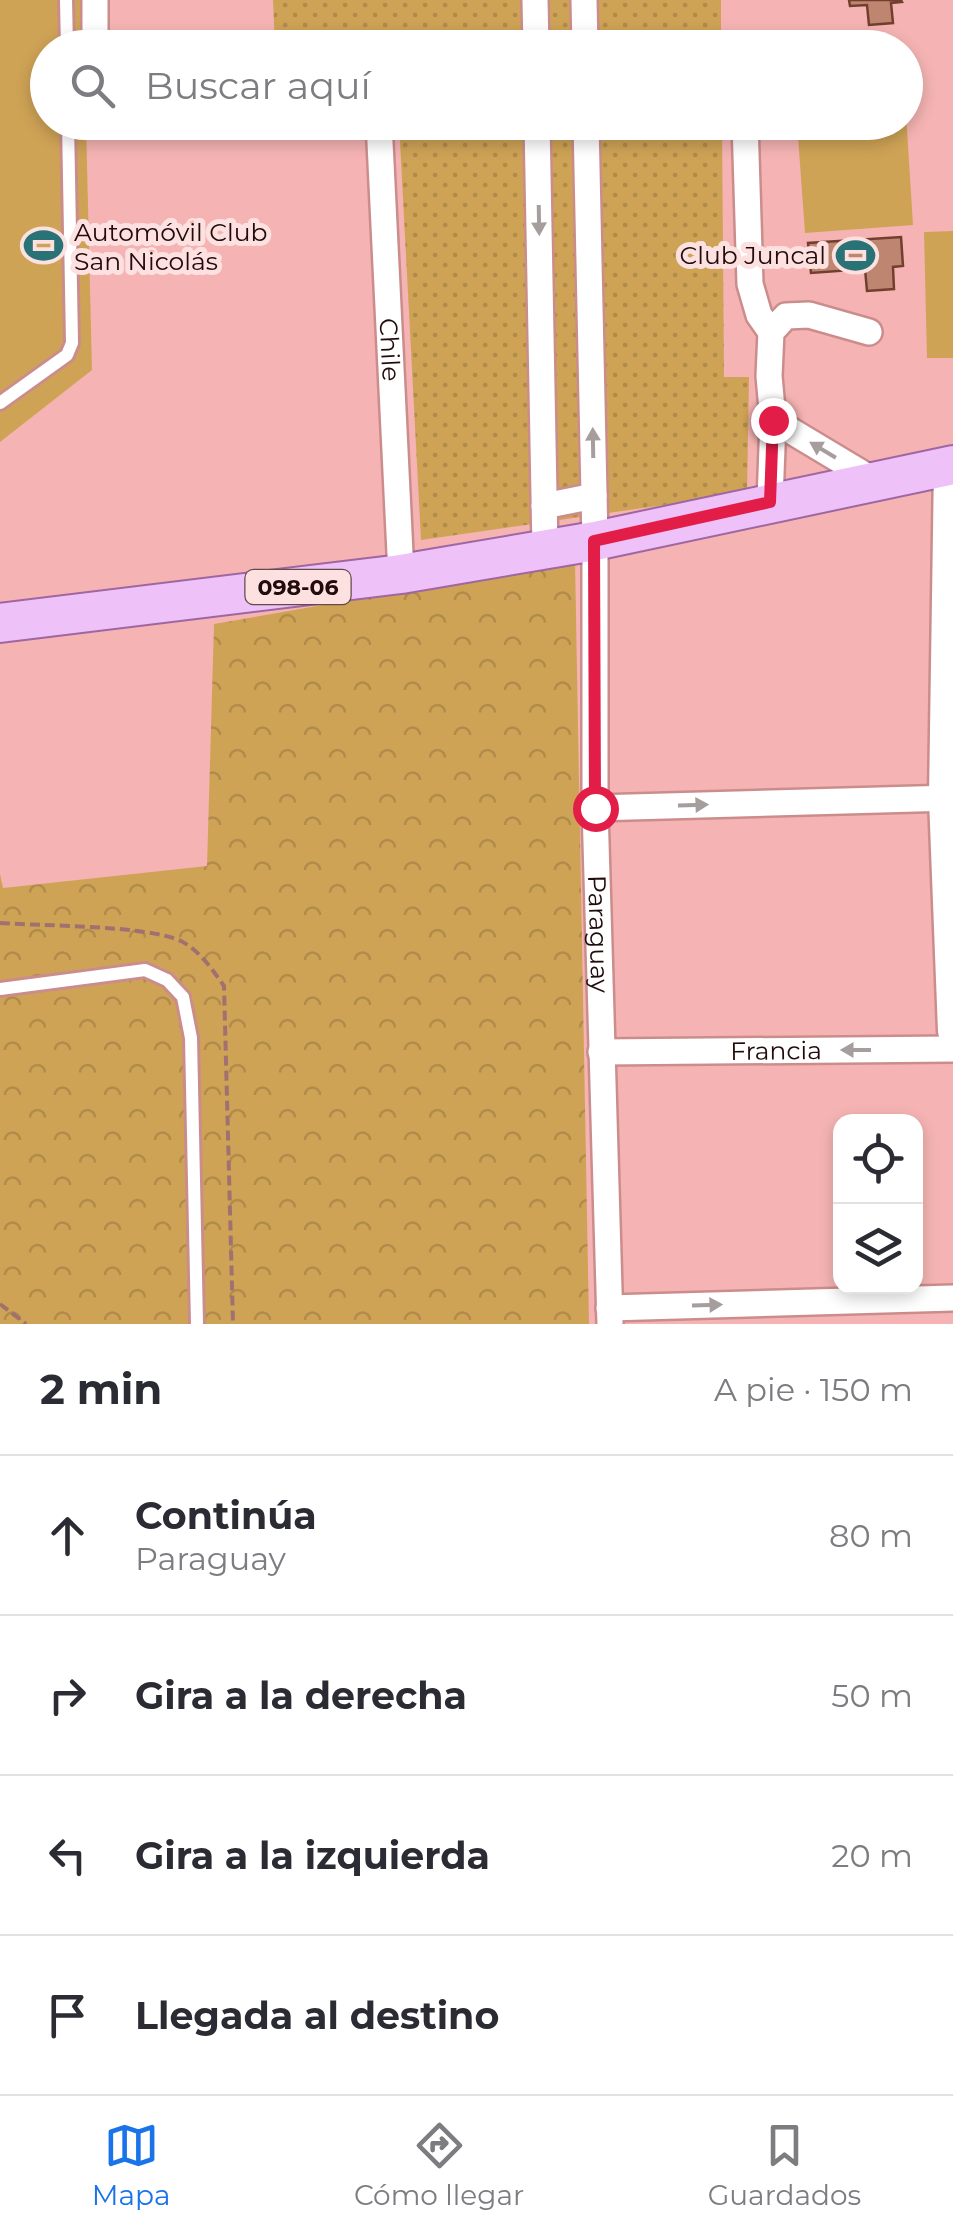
<!DOCTYPE html>
<html lang="es">
<meta charset="utf-8">
<style>
body{margin:0;font-family:Montserrat,sans-serif;background:#f2f2f3;color:#2b2b33}
.controls{position:absolute;right:30px;bottom:30px;display:grid;overflow:hidden;border-radius:20px;box-shadow:0 5px 15px #0003}
.controls button{width:90px;height:90px;display:grid;place-items:center;padding:0;border:0;border-bottom:2px solid #e1e1e2;background:#fff;color:#2b2b33;font:50px sans-serif}
.stop{position:absolute;width:30px;height:30px;margin:-22px;border:8px solid #e11d48;border-radius:50%;background:#fff}
.stop.end{background:#e11d48;border-color:#fff;box-shadow:0 2px 10px #0008}
.list{margin:0;padding:0;list-style:none}
h2{display:flex;justify-content:space-between;align-items:center;height:130px;margin:0;padding:0 40px;font-size:42px}
h2 small{font-size:32px;font-weight:400;color:#7c7c81}
.list li{display:grid;grid-template-columns:65px 1fr auto;gap:30px;align-items:center;box-sizing:border-box;height:160px;padding:0 40px;border-top:2px solid #e1e1e2}
.list b{display:block;font-size:38px;white-space:nowrap}
.list p{margin:0;font-size:32px;white-space:nowrap;color:#7c7c81}
.list em{font-size:32px;font-style:normal;color:#7c7c81}
.icon{flex:none;width:55px;height:55px;fill:none;stroke:currentColor;stroke-width:2;stroke-linecap:round;stroke-linejoin:round}
.map{position:relative;flex:none;width:953px;height:1324px;overflow:hidden}
.search{position:absolute;background:#fff;box-shadow:0 5px 15px #0003;left:30px;right:30px;top:30px;height:110px;display:flex;align-items:center;gap:25px;box-sizing:border-box;padding:0 35px;border-radius:55px;color:#7c7c81;font-size:38px}
.sheet{height:770px;background:#fff}
nav{display:flex;justify-content:space-around;align-items:center;box-sizing:border-box;height:140px;border-top:2px solid #e1e1e2;background:#fff;font-size:28px;color:#7c7c81}
nav a{display:grid;justify-items:center;gap:5px}
nav .on{color:#1a73e8}
.map>svg:first-child{display:block}
</style>
<div class="map">
<svg width="953" height="1324" viewBox="0 0 953 1324">
<defs>
<pattern id="grass-dots" width="8" height="8" patternUnits="userSpaceOnUse" patternTransform="scale(2.5)"><rect width="8" height="8" fill="#cfa356"/><path d="M2 2h.1M6 6h.1" fill="none" stroke="#b18b4a" stroke-width="1.8" stroke-linecap="round"/></pattern>
<pattern id="forest-crowns" width="20" height="18" patternUnits="userSpaceOnUse" patternTransform="scale(2.5)"><rect width="20" height="18" fill="#cfa356"/><path d="M2 6a3 3 0 1 1 6 0M12 15a3 3 0 1 1 6 0" fill="none" stroke="#b18b4a"/></pattern>
</defs>
<rect width="100%" height="100%" fill="#f5b4b3"/>
<!-- grass -->
<g fill="url(#grass-dots)">
<polygon points="273,0 721,0 721,47 275,47"/>
<polygon points="399,123 722,123 724,377 749,377 747,493 421,540"/>
</g>
<!-- forest -->
<polygon fill="url(#forest-crowns)" points="575,561 589,1324 0,1324 0,874 3,888 207,866 214,624"/>
<!-- garden -->
<g fill="#cfa356">
<polygon points="0,0 83,0 84,47 48,48 48,122 86,123 92,370 0,442"/>
<polygon points="906,113 913,225 805,233 797,123 906,122"/>
<polygon points="953,231 953,358 927,358 924,232"/>
</g>
<!-- building -->
<g fill="#be8571" stroke="#723f2e" stroke-width="2.5">
<polygon points="849,0 901,0 902,2 891,3 893,23 869,25 867,5 850,6"/>
<polygon points="901,237 903,266 893,267 894,289 867,291 865,269 811,273 808,243"/>
</g>
<g fill="none" stroke-linecap="round" stroke-linejoin="round">
<defs>
<g id="service">
<polyline points="66,0 67,48"/>
<polyline points="0,403 67,355 72,343 68,122"/>
<polyline points="0,989 145,970 167,980 183,997 191,1038 197,1324"/>
</g>
<g id="minor">
<polyline points="535,0 536,48"/>
<polyline points="584,0 585,48"/>
<polyline points="95,48 95,0"/>
<path id="s1" d="M379 122 401 574"/>
<polyline points="537,122 545,549"/>
<path id="s2" d="M586 122 595 541V808L610 1324"/>
<polyline points="745,122 750,284 759,315 771,332"/>
<polyline points="773,420 873,480"/>
<polyline points="770,501 773,420 769,376 771,332 786,316 809,315 869,332"/>
<polyline points="544,506 594,496"/>
<polyline points="595,808 953,798"/>
<path id="s3" d="M601 1052 953 1049"/>
<polyline points="609,1308 953,1298"/>
</g>
<polyline id="tertiary" points="949,466 944,798 953,1031"/>
<polyline id="primary" points="0,623 401,574 595,541 953,465"/>
</defs>
<!-- service casing -->
<use href="#service" stroke="#cb8d8c" stroke-width="18"/>
<!-- minor casing -->
<use href="#minor" stroke="#cb8d8c" stroke-width="30"/>
<!-- tertiary casing -->
<use href="#tertiary" stroke="#cb8d8c" stroke-width="35"/>
<!-- primary casing -->
<use href="#primary" stroke="#9f66a2" stroke-width="42"/>
<!-- path -->
<g stroke="#a17170" stroke-width="4" stroke-dasharray="10 5" stroke-linecap="butt">
<path d="M0 923C41 926 147 925 181 941 200 951 212 969 224 986L233 1324"/>
<polyline points="0,1304 26,1324"/>
</g>
<!-- service -->
<use href="#service" stroke="#fff" stroke-width="12"/>
<!-- minor -->
<use href="#minor" stroke="#fff" stroke-width="25"/>
<!-- tertiary -->
<use href="#tertiary" stroke="#fff" stroke-width="30"/>
<!-- primary -->
<use href="#primary" stroke="#eec1f8" stroke-width="38"/>
</g>
<!-- one-way arrows -->
<defs><path id="oneway-solid" d="M-6-.8H1V-3.2L6.5 0L1 3.2V.8H-6Z" transform="scale(2.5)"/></defs>
<g fill="#a69d9d">
<use href="#oneway-solid" transform="translate(539 220) rotate(89)"/>
<use href="#oneway-solid" transform="translate(593 443) rotate(-91)"/>
<use href="#oneway-solid" transform="translate(823 450) rotate(-149)"/>
<use href="#oneway-solid" transform="translate(693 805) rotate(-2)"/>
<use href="#oneway-solid" transform="translate(856 1050) rotate(180)"/>
<use href="#oneway-solid" transform="translate(707 1305) rotate(-2)"/>
</g>
<g fill="none" stroke-linecap="round" stroke-linejoin="round">
<!-- route -->
<polyline stroke="#e11d48" stroke-width="12" points="595,808 594,541 770,502 773,420"/>
</g>
<!-- icons -->
<defs>
<symbol id="stadium-bare" viewBox="-9 -9 18 18"><path d="M0-5a6.5 5 0 1 0 0 10a6.5 5 0 1 0 0-10ZM-3.5-1.8h7v3.6h-7Z" fill="#297377" stroke="#fce1e0" stroke-width="2.5" paint-order="stroke"/></symbol>
</defs>
<g fill-rule="evenodd">
<use href="#stadium-bare" x="16" y="218" width="55" height="55"/>
<use href="#stadium-bare" x="828" y="228" width="55" height="55"/>
</g>
<g text-anchor="middle" stroke-width="10" stroke-linejoin="round" paint-order="stroke">
<!-- shield labels -->
<rect fill="#fce1e0" stroke="#634b4b" stroke-width="2.5" x="245.5" y="570" width="105" height="34" rx="8"/>
<g font-size="22" font-weight="bold" fill="#210b0b">
<text x="298" y="595">098-06</text>
</g>
<!-- poi labels -->
<g font-size="25" fill="#210b0b" stroke="#fce1e0" text-anchor="start">
<text x="74" y="241">Automóvil Club<tspan x="74" dy="29">San Nicolás</tspan></text>
<text x="826" y="264" text-anchor="end">Club Juncal</text>
</g>
<!-- street labels -->
<g font-size="25" fill="#210b0b" stroke="#fce1e0">
<text dy="9" stroke="none"><textPath href="#s1" startOffset="228">Chile</textPath></text>
<text dy="9" stroke="none"><textPath href="#s2" startOffset="812">Paraguay</textPath></text>
<text dy="9" stroke="none"><textPath href="#s3" startOffset="175">Francia</textPath></text>
</g>
</g>
</svg>
<div class="controls">
<button><svg class="icon" aria-label="locate" viewBox="0 0 24 24"><circle cx="12" cy="12" r="6"/><path d="M12 2v4M12 18v4M2 12h4M18 12h4"/></svg></button>
<button><svg class="icon" aria-label="layers" viewBox="0 0 24 24"><path d="M12 4l9 5-9 5-9-5zM3 14l9 5 9-5"/></svg></button>
</div>
<div class="stop" style="left:595px;top:808px"></div>
<div class="stop end" style="left:773px;top:420px"></div>
<div class="search"><svg class="icon" aria-label="search" viewBox="0 0 24 24"><circle cx="10" cy="10" r="6"/><path d="M15 15l6 6"/></svg>Buscar aquí</div>
</div>
<section class="sheet">
<h2>2 min<small>A pie · 150 m</small></h2>
<ul class="list">
<li><svg class="icon" aria-label="ahead" viewBox="0 0 24 24"><path d="M12 20V5M6 11l6-6 6 6"/></svg><div><b>Continúa</b><p>Paraguay</p></div><em>80 m</em></li>
<li><svg class="icon" aria-label="right" viewBox="0 0 24 24"><path d="M7 20v-9h11M14 6l5 5-5 5"/></svg><div><b>Gira a la derecha</b></div><em>50 m</em></li>
<li><svg class="icon" aria-label="left" viewBox="0 0 24 24"><path d="M17 20v-9H6M10 6l-5 5 5 5"/></svg><div><b>Gira a la izquierda</b></div><em>20 m</em></li>
<li><svg class="icon" aria-label="arrive" viewBox="0 0 24 24"><path d="M6 21V4h12l-3 4 3 4H6"/></svg><div><b>Llegada al destino</b></div></li>
</ul>
</section>
<nav>
<a class="on"><svg class="icon" aria-label="map" viewBox="0 0 24 24"><path d="M3 6l6-2 6 2 6-2v14l-6 2-6-2-6 2zM9 4v14M15 6v14"/></svg>Mapa</a>
<a><svg class="icon" aria-label="directions" viewBox="0 0 24 24"><path d="M12 3l9 9-9 9-9-9zM9 14v-3h6M13 9l2 2-2 2"/></svg>Cómo llegar</a>
<a><svg class="icon" aria-label="saved" viewBox="0 0 24 24"><path d="M7 4h10v16l-5-4-5 4z"/></svg>Guardados</a>
</nav>
